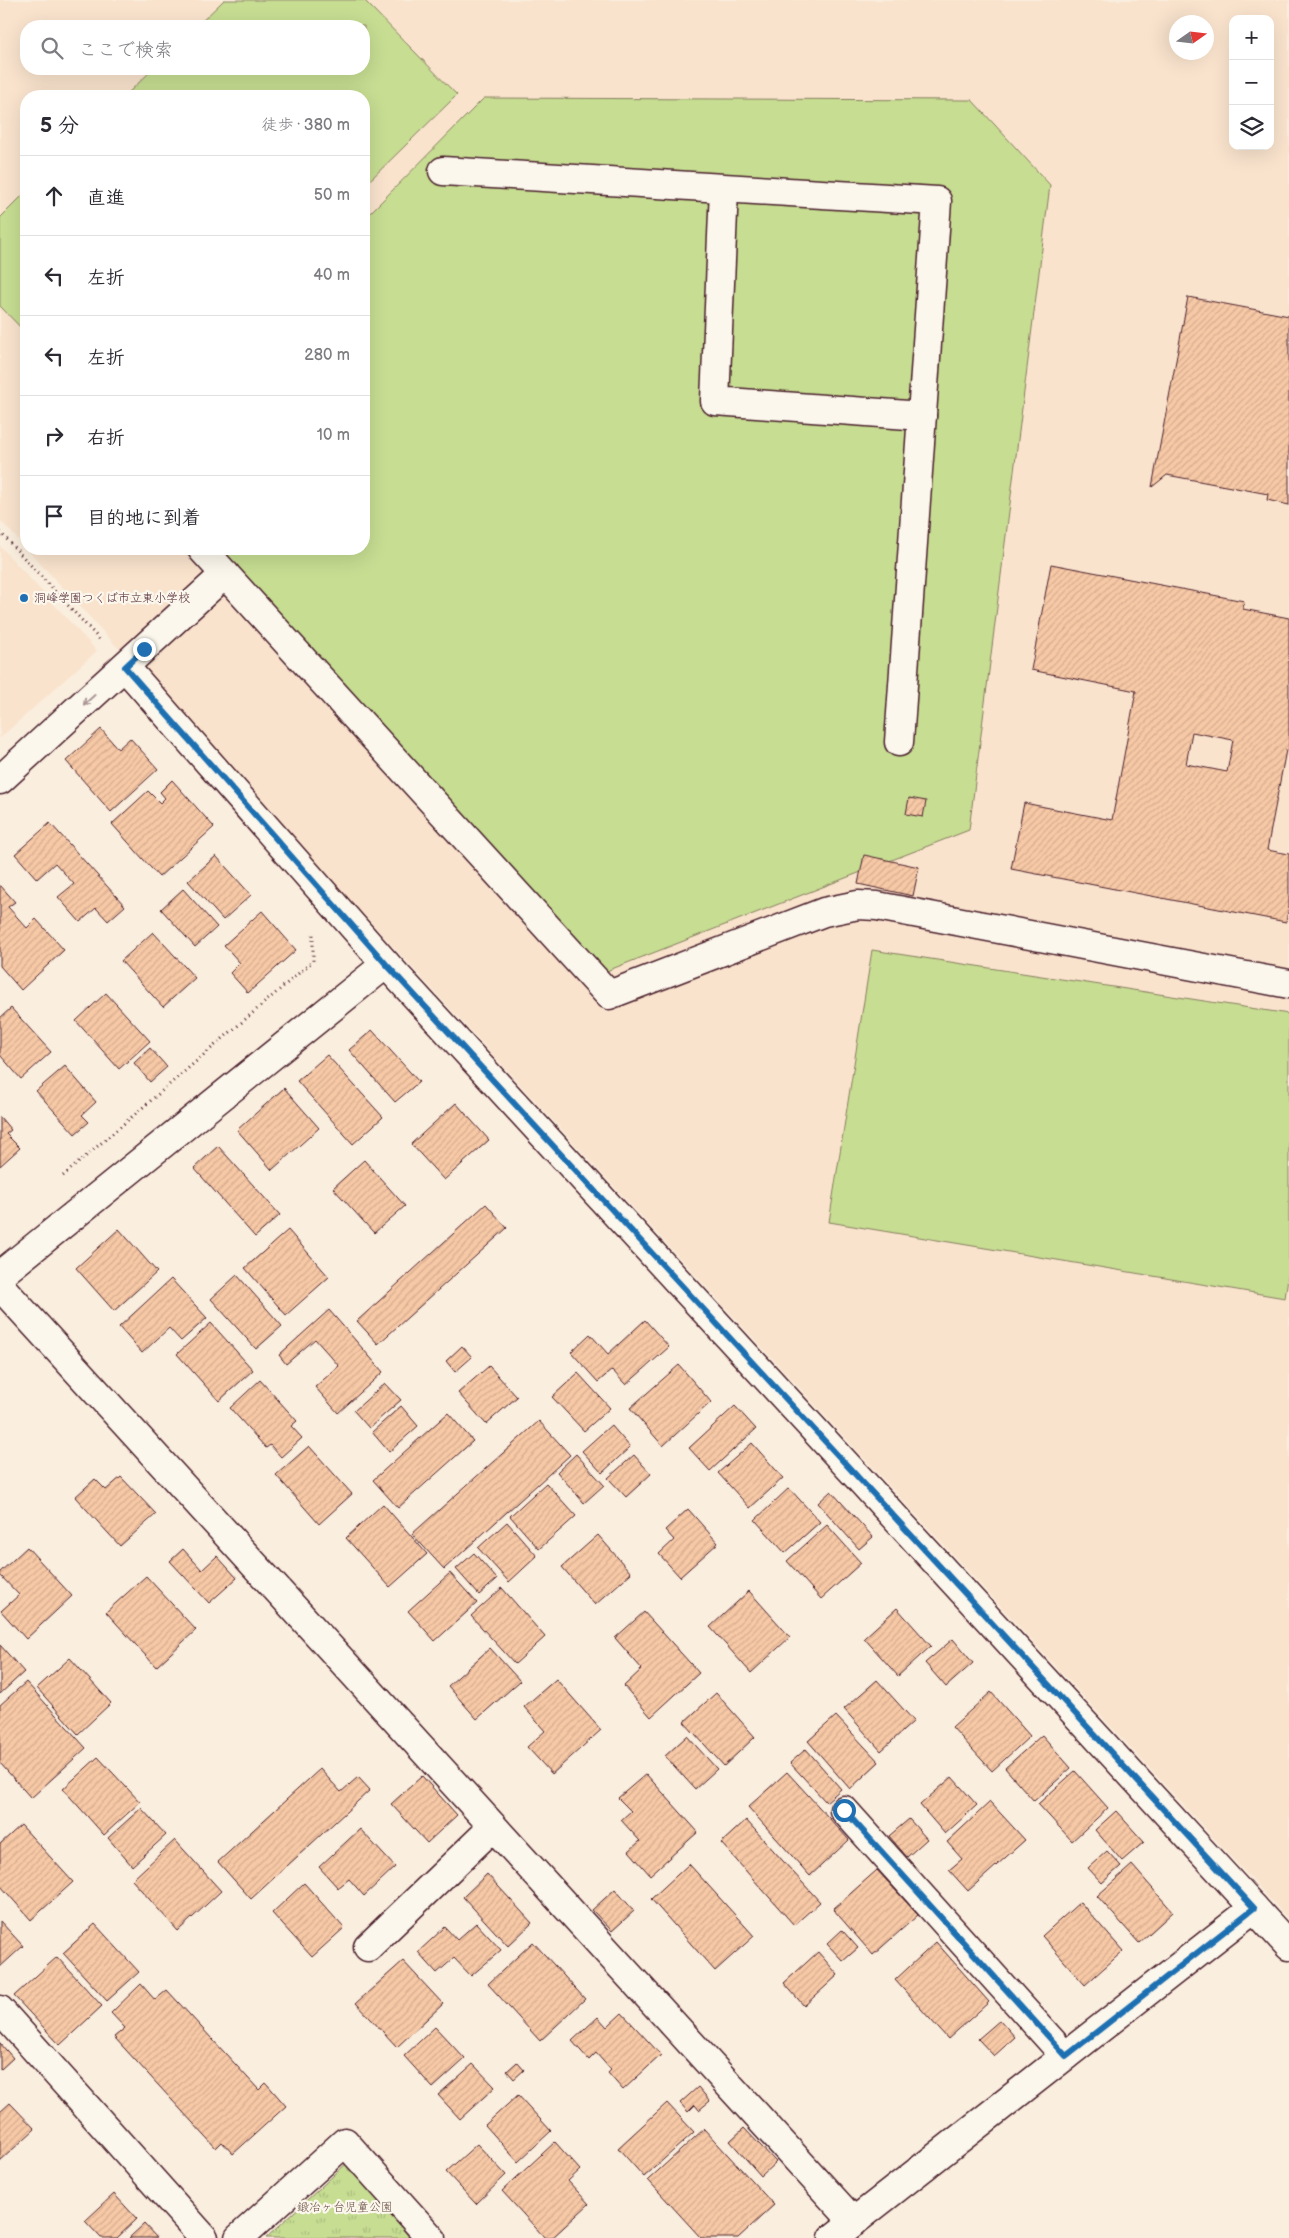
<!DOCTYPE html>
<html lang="ja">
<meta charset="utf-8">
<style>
body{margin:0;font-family:"Balsamiq Sans","Klee One",sans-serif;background:#f2f2f3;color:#2b2b33}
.controls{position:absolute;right:15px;top:15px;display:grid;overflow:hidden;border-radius:10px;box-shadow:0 5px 20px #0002}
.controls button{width:45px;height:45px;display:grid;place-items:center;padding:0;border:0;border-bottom:1px solid #e1e1e2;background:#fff;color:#2b2b33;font:25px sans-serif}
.compass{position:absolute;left:1169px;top:15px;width:45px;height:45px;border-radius:50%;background:#fff;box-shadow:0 5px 20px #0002;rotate:76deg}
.stop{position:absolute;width:15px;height:15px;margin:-11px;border:4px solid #1f6fb2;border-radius:50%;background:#fff}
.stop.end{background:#1f6fb2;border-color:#fff;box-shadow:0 1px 5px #0008}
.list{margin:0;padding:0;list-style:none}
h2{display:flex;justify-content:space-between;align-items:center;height:65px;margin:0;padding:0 20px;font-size:21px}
h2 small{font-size:16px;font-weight:400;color:#7c7c81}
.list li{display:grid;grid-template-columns:32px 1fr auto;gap:15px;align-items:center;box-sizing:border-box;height:80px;padding:0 20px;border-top:1px solid #e1e1e2}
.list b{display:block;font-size:19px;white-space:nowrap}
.list em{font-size:16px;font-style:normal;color:#7c7c81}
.icon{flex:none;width:28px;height:28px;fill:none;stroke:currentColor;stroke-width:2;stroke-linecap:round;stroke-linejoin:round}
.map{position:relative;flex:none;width:1289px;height:2238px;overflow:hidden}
.search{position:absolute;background:#fff;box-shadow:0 5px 20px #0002;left:20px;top:20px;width:350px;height:55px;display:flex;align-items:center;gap:12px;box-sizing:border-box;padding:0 18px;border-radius:20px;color:#7c7c81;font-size:19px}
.panel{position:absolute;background:#fff;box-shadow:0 5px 20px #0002;left:20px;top:90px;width:350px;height:465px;border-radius:20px}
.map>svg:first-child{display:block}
</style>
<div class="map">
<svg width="1289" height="2238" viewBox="0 0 1289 2238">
<defs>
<pattern id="park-tufts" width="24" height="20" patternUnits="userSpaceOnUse" patternTransform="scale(1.25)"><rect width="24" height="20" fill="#c6dd92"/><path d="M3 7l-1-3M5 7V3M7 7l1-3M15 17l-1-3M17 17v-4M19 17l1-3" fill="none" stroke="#acbd7e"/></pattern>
<pattern id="building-hatch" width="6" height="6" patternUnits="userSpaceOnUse" patternTransform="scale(1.25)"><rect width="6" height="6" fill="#f7c9a6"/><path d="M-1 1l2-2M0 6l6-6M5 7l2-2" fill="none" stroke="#d5ac8f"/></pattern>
</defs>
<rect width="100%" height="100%" fill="#faeede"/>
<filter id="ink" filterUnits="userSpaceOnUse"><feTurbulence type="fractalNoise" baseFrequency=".02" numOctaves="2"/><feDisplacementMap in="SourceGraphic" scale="10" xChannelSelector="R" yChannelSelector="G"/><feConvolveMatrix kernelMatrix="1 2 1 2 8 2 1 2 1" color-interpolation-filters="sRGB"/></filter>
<g filter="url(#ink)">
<!-- built -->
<g fill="#f9e3cd" fill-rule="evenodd">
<path d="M0 0H1289V1920L27 549H364V96H26V548L0 520ZM1233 19H1270V146H1233ZM1176 22H1206V52H1176ZM26 26H364V69H26Z"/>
<polygon points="0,546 97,651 0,738"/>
</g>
<!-- park -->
<polygon fill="url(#park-tufts)" stroke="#887e5e" points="348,2162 410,2238 266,2238"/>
<!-- pitch -->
<g fill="#c6dd92" stroke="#887e5e">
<polygon points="224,0 364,0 457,95 364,186 364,96 125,96 153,69 364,69 364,26 197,26"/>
<polygon points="484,98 972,100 1050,185 969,830 604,972 215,549 364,549 364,219"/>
<polygon points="26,192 26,333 0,306 0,218"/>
<polygon points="872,950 1289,1014 1289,1271 1285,1298 829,1222"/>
</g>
<!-- building -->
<g fill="url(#building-hatch)" stroke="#4a1f2b" fill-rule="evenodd">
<polygon points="1188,297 1289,316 1289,505 1267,500 1268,494 1167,475 1152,487"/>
<path d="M1051 564 1244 601 1243 609 1289 618V751L1286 750 1267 850 1289 854V906L1286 922 1011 869 1024 803 1112 820 1136 691 1031 670ZM1192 732 1233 740 1227 772 1186 764Z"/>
<polygon points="101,729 118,749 130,738 158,769 111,812 66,761"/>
<polygon points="172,780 214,827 159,877 112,824 148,791 160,803 165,798 160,792"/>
<polygon points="909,798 926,801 923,817 906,814"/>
<polygon points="50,823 125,906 108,921 96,908 80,922 58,897 74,884 55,863 37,879 15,854"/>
<polygon points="864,855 919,867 913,896 858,884"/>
<polygon points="216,856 251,895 223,920 188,881"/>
<polygon points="0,885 15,902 8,907 27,928 36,919 64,950 21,990 0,966"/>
<polygon points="183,889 217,927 195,947 161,909"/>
<polygon points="262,911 296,950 248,993 230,973 240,963 224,945"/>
<polygon points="153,932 195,978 163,1007 121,961"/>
<polygon points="106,993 150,1041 119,1069 76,1021"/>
<polygon points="11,1008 51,1052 21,1079 0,1055 0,1018"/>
<polygon points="372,1030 419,1082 395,1102 349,1050"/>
<polygon points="150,1048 167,1067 150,1082 134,1063"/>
<polygon points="327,1055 383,1117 353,1144 297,1081"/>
<polygon points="65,1066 96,1102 82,1115 89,1122 75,1134 36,1091"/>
<polygon points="284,1088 319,1128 272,1170 237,1130"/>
<polygon points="456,1103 489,1140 444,1180 411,1144"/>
<polygon points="0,1117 11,1130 6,1134 20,1148 0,1166"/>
<polygon points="218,1146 280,1215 255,1237 194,1168"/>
<polygon points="364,1160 405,1206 374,1233 333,1188"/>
<polygon points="486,1204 507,1228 378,1344 357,1321"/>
<polygon points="119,1229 157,1272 114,1311 76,1268"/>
<polygon points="288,1230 329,1277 286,1315 245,1268"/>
<polygon points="237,1275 282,1326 256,1349 211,1299"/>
<polygon points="171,1279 207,1318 181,1341 169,1328 142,1353 119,1327"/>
<polygon points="329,1310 383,1372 338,1413 315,1387 339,1366 315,1339 286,1364 279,1355"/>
<polygon points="645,1320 669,1347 626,1385 612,1370 598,1382 571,1352 590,1334 608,1354"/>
<polygon points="211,1323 253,1370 219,1401 177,1354"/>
<polygon points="462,1346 472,1357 455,1372 446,1361"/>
<polygon points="679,1365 711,1402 663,1446 630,1408"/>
<polygon points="489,1366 517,1397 486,1424 458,1393"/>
<polygon points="578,1373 610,1408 584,1431 552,1397"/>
<polygon points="260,1380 297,1421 291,1426 302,1438 281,1457 270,1445 266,1448 230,1408"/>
<polygon points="385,1383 401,1400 369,1428 354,1411"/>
<polygon points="401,1406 418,1426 389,1452 372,1432"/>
<polygon points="735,1406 756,1429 710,1471 689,1448"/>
<polygon points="448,1413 473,1441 398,1508 373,1480"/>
<polygon points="539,1421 570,1455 444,1569 412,1534"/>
<polygon points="611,1425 630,1447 602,1473 582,1451"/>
<polygon points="752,1443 783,1478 750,1508 718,1473"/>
<polygon points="309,1446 352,1494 319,1524 276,1475"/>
<polygon points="576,1454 604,1485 584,1503 557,1472"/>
<polygon points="634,1455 651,1474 626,1497 608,1478"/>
<polygon points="121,1477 156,1514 120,1546 75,1497 95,1479 106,1490"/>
<polygon points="546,1483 576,1516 539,1549 510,1516"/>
<polygon points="789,1488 820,1522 785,1553 755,1520"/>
<polygon points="831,1491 873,1537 859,1549 818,1503"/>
<polygon points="383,1504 427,1554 390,1587 346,1538"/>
<polygon points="688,1509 718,1543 680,1577 659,1554 674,1540 665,1530"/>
<polygon points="507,1522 537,1556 509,1582 478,1548"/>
<polygon points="827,1525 861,1563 821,1599 787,1561"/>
<polygon points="598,1535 631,1573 595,1605 562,1567"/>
<polygon points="27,1547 72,1596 26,1639 1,1611 19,1595 0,1575 0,1572"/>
<polygon points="183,1549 202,1570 217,1556 237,1578 209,1603 170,1561"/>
<polygon points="474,1553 497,1579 479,1595 456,1569"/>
<polygon points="450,1573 477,1603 435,1641 408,1611"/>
<polygon points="146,1576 196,1630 156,1667 106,1612"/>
<polygon points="502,1588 545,1637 515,1664 471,1616"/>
<polygon points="749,1591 790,1637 751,1673 710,1627"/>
<polygon points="897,1608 931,1646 898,1676 864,1638"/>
<polygon points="644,1612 699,1673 651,1717 624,1686 642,1669 615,1638"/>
<polygon points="953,1639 973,1663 946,1687 925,1663"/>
<polygon points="0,1645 24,1672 0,1694"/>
<polygon points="490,1648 520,1681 477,1719 448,1686"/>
<polygon points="70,1658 111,1703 78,1734 37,1688"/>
<polygon points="556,1679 601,1730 552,1774 527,1747 545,1731 524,1707"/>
<polygon points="877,1680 914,1721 881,1751 844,1709"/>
<polygon points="26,1682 86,1748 31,1798 0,1763 0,1705"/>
<polygon points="991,1692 1030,1736 992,1771 952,1727"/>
<polygon points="716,1693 755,1737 724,1766 684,1722"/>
<polygon points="836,1716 879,1762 850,1789 808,1741"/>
<polygon points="1042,1735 1071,1768 1034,1801 1005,1768"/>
<polygon points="687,1736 717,1769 695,1789 665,1756"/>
<polygon points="806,1749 841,1789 826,1802 790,1763"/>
<polygon points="98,1757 140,1802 104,1835 63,1789"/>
<polygon points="320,1769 341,1792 358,1777 370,1790 251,1899 218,1862"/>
<polygon points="1075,1771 1108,1808 1072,1841 1038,1804"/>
<polygon points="787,1772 849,1840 810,1876 748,1807"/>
<polygon points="646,1774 698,1832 650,1875 629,1851 640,1841 621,1820 631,1811 618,1798"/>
<polygon points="422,1776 457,1815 427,1843 391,1804"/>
<polygon points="952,1777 977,1805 945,1834 920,1805"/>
<polygon points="990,1802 1025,1840 968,1891 949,1870 962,1859 947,1842"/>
<polygon points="141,1808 166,1835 132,1866 108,1838"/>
<polygon points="1116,1811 1144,1842 1122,1861 1095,1830"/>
<polygon points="909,1819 927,1839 907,1857 889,1836"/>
<polygon points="746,1820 820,1902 794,1925 721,1843"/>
<polygon points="21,1825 73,1882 31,1920 0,1885 0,1844"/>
<polygon points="360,1829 395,1867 364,1896 349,1879 338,1888 319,1867"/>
<polygon points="175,1840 221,1891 178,1931 132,1880"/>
<polygon points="1107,1851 1121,1866 1102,1883 1088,1868"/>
<polygon points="689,1864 754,1936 715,1971 651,1899"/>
<polygon points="1132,1865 1173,1912 1139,1943 1097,1896"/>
<polygon points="877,1870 918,1915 873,1955 833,1909"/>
<polygon points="487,1874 532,1923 508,1946 463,1897"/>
<polygon points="304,1883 344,1928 312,1957 272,1913"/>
<polygon points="615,1889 634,1911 612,1931 592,1910"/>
<polygon points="1080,1902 1123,1951 1085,1985 1042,1936"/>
<polygon points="0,1921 23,1946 0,1967"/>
<polygon points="476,1923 501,1950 471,1976 454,1958 437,1973 418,1952 445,1927 457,1940"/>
<polygon points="95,1924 139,1972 107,2001 63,1953"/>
<polygon points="842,1930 858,1948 843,1961 827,1944"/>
<polygon points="533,1942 585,1999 540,2041 488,1984"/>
<polygon points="936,1942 989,2002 948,2039 895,1980"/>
<polygon points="818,1952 838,1975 804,2006 784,1983"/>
<polygon points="57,1957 102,2006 60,2045 14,1996"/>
<polygon points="403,1961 443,2004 397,2047 356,2003"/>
<polygon points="141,1984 155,2000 167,1990 259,2090 266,2083 286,2106 233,2154 222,2142 216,2148 114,2037 125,2028 111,2013"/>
<polygon points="622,2013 661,2055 623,2090 608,2073 611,2070 596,2053 589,2060 572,2041 598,2017 607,2027"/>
<polygon points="1000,2020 1015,2037 994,2056 978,2039"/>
<polygon points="435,2027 465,2059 433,2088 404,2056"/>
<polygon points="0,2043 13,2058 0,2070"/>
<polygon points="517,2062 524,2070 514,2079 507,2071"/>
<polygon points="473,2064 495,2087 460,2119 438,2095"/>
<polygon points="698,2087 710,2101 699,2110 695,2105 688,2112 680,2103"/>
<polygon points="518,2095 551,2131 518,2162 485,2125"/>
<polygon points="10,2103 35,2129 0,2161 0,2112"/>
<polygon points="667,2103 694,2132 644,2177 618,2148"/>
<polygon points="744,2128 776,2162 761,2176 730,2141"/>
<polygon points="704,2129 774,2205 738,2238 701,2238 648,2180"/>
<polygon points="555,2142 580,2170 568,2181 589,2204 552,2238 545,2238 502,2191"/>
<polygon points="477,2144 506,2175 476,2204 446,2172"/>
<polygon points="114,2194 137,2219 117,2238 101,2238 85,2221"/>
<polygon points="144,2224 157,2238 129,2238"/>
</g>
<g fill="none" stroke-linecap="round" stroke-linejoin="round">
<defs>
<g id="minor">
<polyline points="443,171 937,201 899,742"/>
<polyline points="724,189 715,401 922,416"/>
<polyline points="202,549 609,995 824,912 858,905 877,906 1289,984"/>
<polyline points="125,667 386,964"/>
<polyline points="0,780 225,574"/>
<polyline points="0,1275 386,964 1289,1946"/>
<polyline points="0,1286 854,2222"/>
<polyline points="844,1810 1065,2056"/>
<polyline points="368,1947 493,1827"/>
<polyline points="0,2010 204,2238"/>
<polyline points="239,2238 345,2142 431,2238"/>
<polyline points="833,2238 1254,1908"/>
</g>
</defs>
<!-- minor casing -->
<use href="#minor" stroke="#4a1f2b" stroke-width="31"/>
<!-- path -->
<g stroke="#4a1f2b" stroke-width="3" stroke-dasharray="1 4" stroke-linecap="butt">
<polyline points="0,532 101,641"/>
<polyline points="63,1176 313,961 313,934"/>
</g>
<!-- minor -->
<use href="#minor" stroke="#fbf7ec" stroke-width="28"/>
</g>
<!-- one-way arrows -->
<defs><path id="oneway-shaft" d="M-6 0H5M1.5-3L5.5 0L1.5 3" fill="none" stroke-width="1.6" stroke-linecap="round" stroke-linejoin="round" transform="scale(1.25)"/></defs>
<use stroke="#ab9695" href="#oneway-shaft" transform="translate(89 700) rotate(138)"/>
</g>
<g fill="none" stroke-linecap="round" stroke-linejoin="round" filter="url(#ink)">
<!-- route -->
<polyline stroke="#1f6fb2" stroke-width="6" points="144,649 125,667 386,964 1254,1908 1066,2056 844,1810"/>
</g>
<!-- markers -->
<circle fill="#1f6fb2" stroke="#fbf7ec" stroke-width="2" cx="24" cy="598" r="5"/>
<g text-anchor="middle" stroke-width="4.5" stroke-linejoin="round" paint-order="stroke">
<!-- poi labels -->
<g font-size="12" fill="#4a1f2b" stroke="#fbf7ec" text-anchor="start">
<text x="34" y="602">洞峰学園つくば市立東小学校</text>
</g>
<!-- park labels -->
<g font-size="12" fill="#694e45" stroke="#fbf7ec">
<text x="345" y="2211">鍛冶ヶ台児童公園</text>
</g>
</g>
</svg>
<div class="controls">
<button>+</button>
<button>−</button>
<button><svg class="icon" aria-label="layers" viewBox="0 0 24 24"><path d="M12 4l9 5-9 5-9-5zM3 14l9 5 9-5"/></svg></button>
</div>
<svg class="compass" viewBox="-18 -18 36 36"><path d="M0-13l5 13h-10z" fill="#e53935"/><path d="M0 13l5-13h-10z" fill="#7c7c81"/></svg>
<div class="stop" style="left:844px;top:1810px"></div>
<div class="stop end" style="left:144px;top:649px"></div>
<div class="search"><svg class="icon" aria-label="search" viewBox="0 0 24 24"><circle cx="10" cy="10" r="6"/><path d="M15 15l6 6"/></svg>ここで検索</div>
<section class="panel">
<h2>5 分<small>徒歩 · 380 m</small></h2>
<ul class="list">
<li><svg class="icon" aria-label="ahead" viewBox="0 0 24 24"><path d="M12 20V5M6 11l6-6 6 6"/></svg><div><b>直進</b></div><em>50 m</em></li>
<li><svg class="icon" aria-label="left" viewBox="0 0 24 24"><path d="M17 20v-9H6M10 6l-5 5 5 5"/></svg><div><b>左折</b></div><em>40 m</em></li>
<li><svg class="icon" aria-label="left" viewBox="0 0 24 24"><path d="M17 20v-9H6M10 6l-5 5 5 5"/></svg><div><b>左折</b></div><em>280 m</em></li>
<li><svg class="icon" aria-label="right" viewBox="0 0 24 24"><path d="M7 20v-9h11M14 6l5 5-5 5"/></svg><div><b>右折</b></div><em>10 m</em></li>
<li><svg class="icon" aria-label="arrive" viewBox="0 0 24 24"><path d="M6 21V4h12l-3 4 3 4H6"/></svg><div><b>目的地に到着</b></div></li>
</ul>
</section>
</div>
